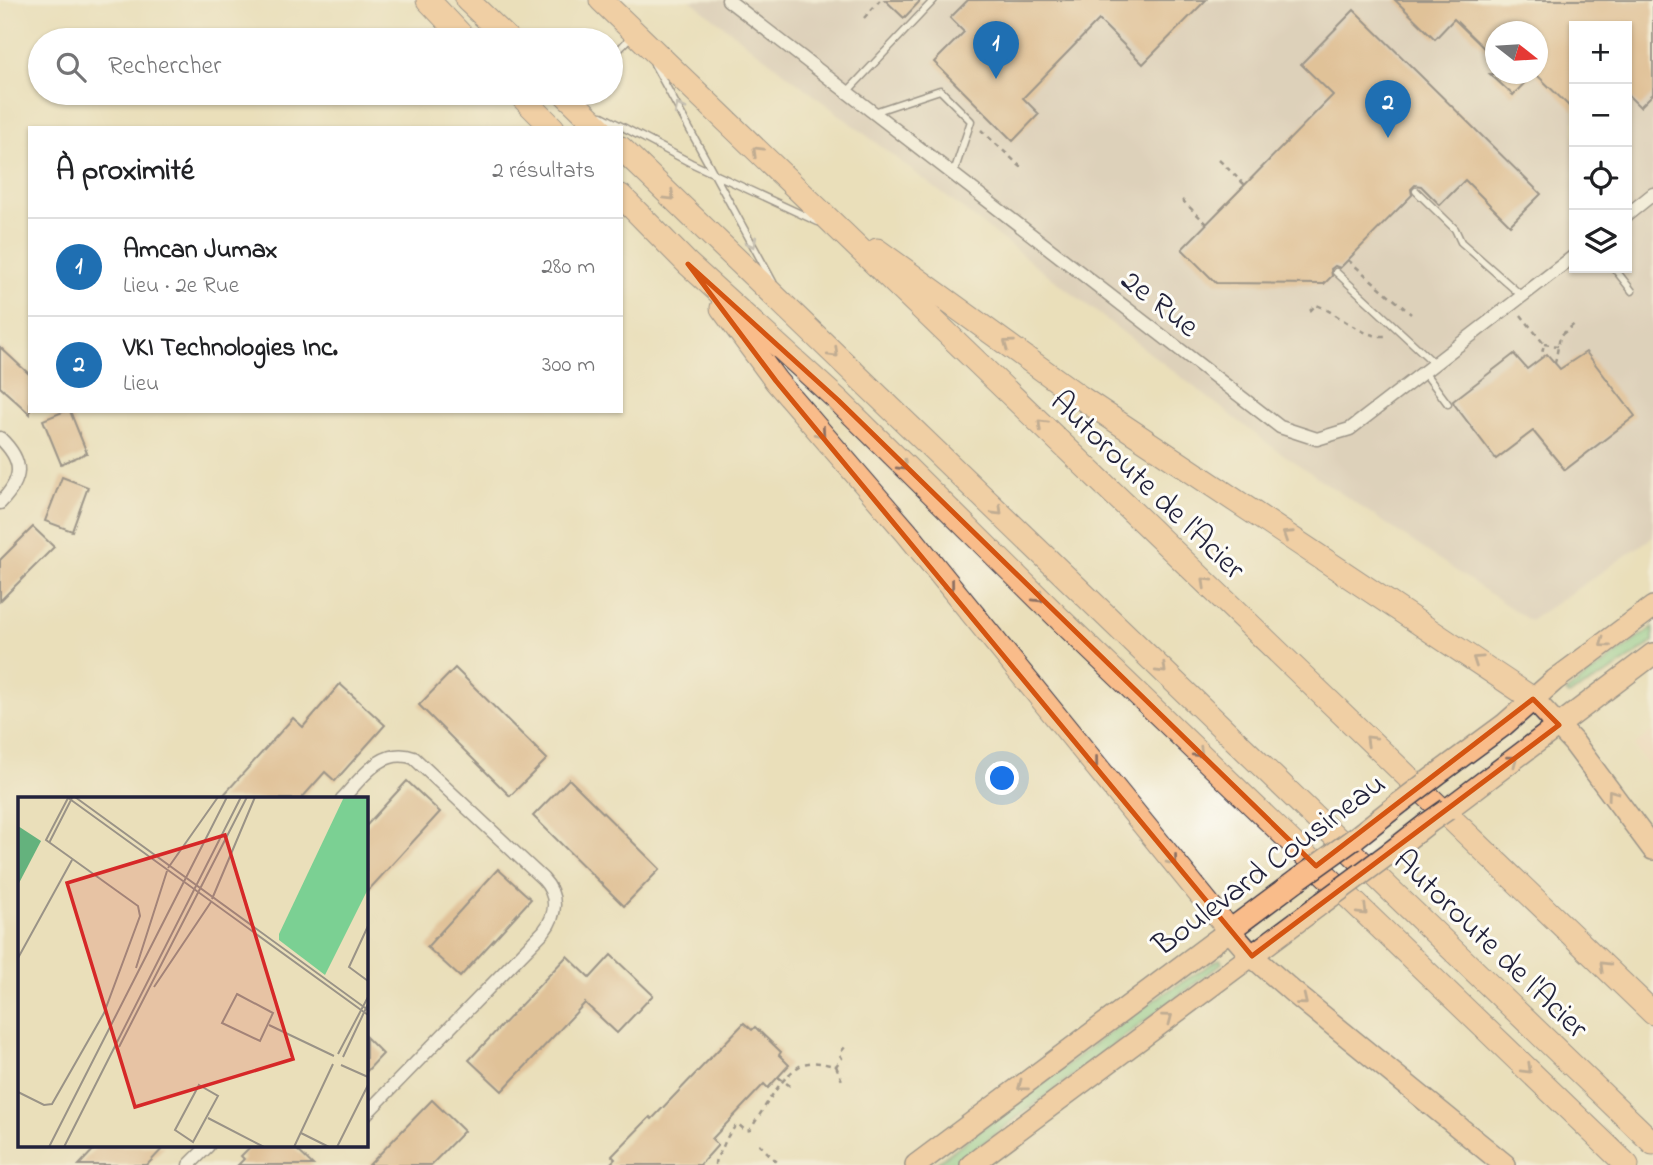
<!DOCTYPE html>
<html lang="fr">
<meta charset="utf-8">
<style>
body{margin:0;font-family:"Indie Flower",sans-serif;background:#f2f2f2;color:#202124}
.controls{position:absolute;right:21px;top:21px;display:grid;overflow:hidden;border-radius:0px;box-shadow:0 2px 5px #0004}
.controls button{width:63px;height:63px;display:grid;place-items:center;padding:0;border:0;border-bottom:2px solid #e0e0e0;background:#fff;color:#202124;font:35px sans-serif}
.compass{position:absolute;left:1485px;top:21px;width:63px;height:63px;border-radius:50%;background:#fff;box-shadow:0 2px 5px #0004;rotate:107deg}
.you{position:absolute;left:1003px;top:779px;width:24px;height:24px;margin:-18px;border:5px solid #fff;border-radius:50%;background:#1a73e8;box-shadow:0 0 0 10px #1a73e833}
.badge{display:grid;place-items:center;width:46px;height:46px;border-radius:50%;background:#1f6fb2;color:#fff;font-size:23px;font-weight:700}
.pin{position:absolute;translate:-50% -58px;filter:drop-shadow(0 2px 4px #0008)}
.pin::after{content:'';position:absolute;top:37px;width:24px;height:21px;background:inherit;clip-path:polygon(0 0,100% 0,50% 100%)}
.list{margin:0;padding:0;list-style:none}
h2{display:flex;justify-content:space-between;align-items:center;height:91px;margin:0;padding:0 28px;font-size:30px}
h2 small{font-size:23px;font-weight:400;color:#757577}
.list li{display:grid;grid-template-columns:46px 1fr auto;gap:21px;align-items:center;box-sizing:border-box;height:98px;padding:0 28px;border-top:2px solid #e0e0e0}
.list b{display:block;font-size:26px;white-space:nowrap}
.list p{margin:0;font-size:23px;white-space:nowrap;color:#757577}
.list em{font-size:23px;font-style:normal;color:#757577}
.icon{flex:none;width:38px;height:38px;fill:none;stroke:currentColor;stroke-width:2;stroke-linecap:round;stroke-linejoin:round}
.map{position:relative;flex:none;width:1653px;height:1165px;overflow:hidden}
.search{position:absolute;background:#fff;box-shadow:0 2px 5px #0004;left:28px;top:28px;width:595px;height:77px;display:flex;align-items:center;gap:18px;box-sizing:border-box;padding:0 24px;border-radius:38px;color:#757577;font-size:26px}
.panel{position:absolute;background:#fff;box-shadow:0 2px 5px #0004;left:28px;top:126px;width:595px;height:287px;border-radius:0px}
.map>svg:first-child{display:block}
</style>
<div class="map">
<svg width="1653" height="1165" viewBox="0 0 1653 1165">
<rect width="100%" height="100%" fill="#fdfcf7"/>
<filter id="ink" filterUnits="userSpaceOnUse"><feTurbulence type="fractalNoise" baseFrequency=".0143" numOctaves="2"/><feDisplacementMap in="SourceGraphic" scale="14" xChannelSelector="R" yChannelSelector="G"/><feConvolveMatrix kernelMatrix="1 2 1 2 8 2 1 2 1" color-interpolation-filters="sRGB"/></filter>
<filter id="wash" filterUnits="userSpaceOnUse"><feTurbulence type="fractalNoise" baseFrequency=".00686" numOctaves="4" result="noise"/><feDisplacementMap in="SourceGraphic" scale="28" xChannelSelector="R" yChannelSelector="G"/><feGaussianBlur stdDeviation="1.57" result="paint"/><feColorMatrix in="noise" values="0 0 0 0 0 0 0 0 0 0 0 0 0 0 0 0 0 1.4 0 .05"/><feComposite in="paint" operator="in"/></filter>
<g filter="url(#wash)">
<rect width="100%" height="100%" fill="#eadfba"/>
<!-- built -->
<polygon fill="#f2d4be" points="1653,730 1653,772 1634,746"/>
<!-- industrial -->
<path fill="#cfc0ba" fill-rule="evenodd" d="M690 0H1653V537L1530 621 1271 446ZM1574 26H1627V268H1574ZM1496 32H1538V74H1496Z"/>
<!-- green -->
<g fill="#7bd093" stroke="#4e7967" stroke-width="2">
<polygon points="1653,627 1653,642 1609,673 1569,695 1566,692"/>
<polygon points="1220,959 1222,963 954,1165 934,1165 1122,1023 1160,996"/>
</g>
<g id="blocks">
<!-- building -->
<g fill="#d69f70">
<polygon points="885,0 921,0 904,18"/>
<polygon points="968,0 1206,0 1143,64 1099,20 1023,98 1039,114 1013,141 934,62 964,32 950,18"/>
<polygon points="1395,0 1653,0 1653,94 1640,107 1627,94 1627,26 1574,26 1574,111 1537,75 1537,32 1495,32 1495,59 1454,19 1435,39"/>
<polygon points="1354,10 1541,194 1510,225 1465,180 1440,205 1421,186 1415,185 1411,189 1412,195 1340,268 1335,266 1331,269 1332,276 1324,284 1216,283 1182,249 1333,95 1301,64"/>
<polygon points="1490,74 1533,74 1513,95"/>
<polygon points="0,347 30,375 30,414 0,387"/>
<polygon points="1586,352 1635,416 1565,470 1533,431 1496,459 1454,404 1453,401 1514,354 1527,369 1547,354 1560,369"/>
<polygon points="65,411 70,411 87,453 61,464 43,420"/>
<polygon points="62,477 88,487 72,531 45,521"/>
<polygon points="33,527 54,547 0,601 0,560"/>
<polygon points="455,668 547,759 510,796 419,705"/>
<polygon points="340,684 385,725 335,781 325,772 301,799 220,799 293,718 303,727"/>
<polygon points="569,779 660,869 624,906 533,816"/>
<polygon points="407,781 440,812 366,893 366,826"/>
<polygon points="498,869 531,899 460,977 427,947"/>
<polygon points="611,955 653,995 617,1033 585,1003 502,1091 469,1060 567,956 590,978"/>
<polygon points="744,1023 752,1030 755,1027 781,1052 779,1055 789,1065 768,1088 764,1084 712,1139 718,1145 700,1165 609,1165 615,1159 612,1156 650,1117 652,1119"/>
<polygon points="366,1037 383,1054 366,1072"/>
<polygon points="432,1100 464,1131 431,1165 369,1165"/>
<polygon points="97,1146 165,1146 147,1165 79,1165"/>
<polygon points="251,1146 293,1146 313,1165 238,1165 244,1159 241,1156"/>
</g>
</g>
</g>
<g filter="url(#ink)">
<use href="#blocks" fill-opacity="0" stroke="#403e4e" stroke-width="2"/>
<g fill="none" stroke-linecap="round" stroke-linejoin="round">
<defs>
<g id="lane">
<polyline points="611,58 631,37"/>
<polyline points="654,64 773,282"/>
<polyline points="847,92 934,0"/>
<polyline points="874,112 940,90 971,121 953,175"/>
<polyline points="602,116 691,163 818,222"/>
<polyline points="1416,191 1455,229 1461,242 1522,296"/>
<polyline points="1614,268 1632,291"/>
<polyline points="1336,272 1435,364"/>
<polyline points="1424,372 1448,404"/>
</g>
<g id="street">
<polyline points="728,0 1280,427 1317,439 1350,429 1574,256"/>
<polyline points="1627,215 1653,194"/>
<path d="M0 438C25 462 23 479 0 503"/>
<path d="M342 799C361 779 382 746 414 758L543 879C558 895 557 914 544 931L366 1114"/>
<polyline points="189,1165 208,1146"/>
</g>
<g id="primary">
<polyline points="1533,699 1574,743 1653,849"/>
<polyline points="1443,770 1504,725 1555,680 1653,607"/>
<polyline points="1448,809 1653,654"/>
<polyline points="1354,839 1401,802"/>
<polyline points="1391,852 1428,823"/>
<polyline points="1230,931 1252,956 1293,992 1505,1165"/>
<polyline points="916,1165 1297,880"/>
<polyline points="971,1165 1322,903"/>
</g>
<g id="highway">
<polyline points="428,0 466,40"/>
<polyline points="467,0 509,40"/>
<polyline points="601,0 1653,1013"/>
<polyline points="518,93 553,128"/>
<polyline points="564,93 600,128"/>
<polyline points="621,148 1653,1143"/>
<polyline points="621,196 688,264 838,400 1062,621 1627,1165"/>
<polyline points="877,250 1080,397 1533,699"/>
<polyline points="722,308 776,381 907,533 1230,931"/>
</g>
</defs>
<!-- lane casing -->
<use href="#lane" stroke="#403e4e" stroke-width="9"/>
<!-- street casing -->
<use href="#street" stroke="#403e4e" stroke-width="15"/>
<!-- primary casing -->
<use href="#primary" stroke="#403e4e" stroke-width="24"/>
<!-- highway casing -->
<use href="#highway" stroke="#403e4e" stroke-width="25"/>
<!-- path -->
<g stroke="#403e4e" stroke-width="2.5" stroke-dasharray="5 5" stroke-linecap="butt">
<polyline points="864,18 880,0"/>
<polyline points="981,130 1022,168"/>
<polyline points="1219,160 1245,185"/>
<polyline points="1182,200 1207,224"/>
<polyline points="1348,260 1411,314"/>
<path d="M1310 311 1316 305C1339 313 1360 338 1386 336"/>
<polyline points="1521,315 1544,344 1541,358"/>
<polyline points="1544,344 1558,346"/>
<polyline points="1555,363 1560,336 1577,322"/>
<polyline points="836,1066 843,1083"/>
<polyline points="778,1077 793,1088"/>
<polyline points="759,1144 777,1162"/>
<path d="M715 1165C715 1156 719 1156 722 1149 727 1137 728 1134 738 1124L746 1131 750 1130C763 1111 785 1067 808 1063 818 1061 827 1065 836 1066L842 1058 839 1054 846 1046"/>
</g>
<!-- lane -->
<use href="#lane" stroke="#fff" stroke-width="6"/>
<!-- street -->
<use href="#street" stroke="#fff" stroke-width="12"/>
<!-- primary -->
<use href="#primary" stroke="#f9bc8a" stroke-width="21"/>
<!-- highway -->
<use href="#highway" stroke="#f9bc8a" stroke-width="23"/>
<defs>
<g id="primary-bridge">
<polyline points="1401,802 1443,770"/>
<polyline points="1428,823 1448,809"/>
<polyline points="1297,880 1354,839"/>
<polyline points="1322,903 1391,852"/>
</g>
</defs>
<!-- primary-bridge casing -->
<use href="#primary-bridge" stroke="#403e4e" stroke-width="24" stroke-linecap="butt"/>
<!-- primary-bridge -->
<use href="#primary-bridge" stroke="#f9bc8a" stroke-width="21"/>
</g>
<!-- one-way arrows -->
<defs><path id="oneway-chevron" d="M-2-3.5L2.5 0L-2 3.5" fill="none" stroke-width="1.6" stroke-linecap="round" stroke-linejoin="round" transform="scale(1.75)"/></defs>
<g stroke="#9c9ca7">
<use href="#oneway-chevron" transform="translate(679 108) rotate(-118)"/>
<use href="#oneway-chevron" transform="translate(752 243) rotate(62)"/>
</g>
<g stroke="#8e6f62">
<use href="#oneway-chevron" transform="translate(757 151) rotate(-136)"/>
<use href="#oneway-chevron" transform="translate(670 196) rotate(44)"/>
<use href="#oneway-chevron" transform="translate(1008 344) rotate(-144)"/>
<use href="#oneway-chevron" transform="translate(834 353) rotate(44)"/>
<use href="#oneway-chevron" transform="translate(1042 424) rotate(-136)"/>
<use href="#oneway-chevron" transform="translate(821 433) rotate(49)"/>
<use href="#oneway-chevron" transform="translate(903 466) rotate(45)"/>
<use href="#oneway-chevron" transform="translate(998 511) rotate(44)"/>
<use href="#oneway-chevron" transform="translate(1287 535) rotate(-147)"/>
<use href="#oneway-chevron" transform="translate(1206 582) rotate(-136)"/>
<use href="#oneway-chevron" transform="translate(950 586) rotate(51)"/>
<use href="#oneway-chevron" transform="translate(1039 598) rotate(44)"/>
<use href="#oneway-chevron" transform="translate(1604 643) rotate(144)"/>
<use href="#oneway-chevron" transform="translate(1477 660) rotate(-146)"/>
<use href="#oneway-chevron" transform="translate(1162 669) rotate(44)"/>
<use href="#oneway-chevron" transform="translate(1370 740) rotate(-136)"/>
<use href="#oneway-chevron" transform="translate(1199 753) rotate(44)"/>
<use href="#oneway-chevron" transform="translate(1513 760) rotate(-37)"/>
<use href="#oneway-chevron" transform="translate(1094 763) rotate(51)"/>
<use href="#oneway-chevron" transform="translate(1612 794) rotate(-126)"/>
<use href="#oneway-chevron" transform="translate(1173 861) rotate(51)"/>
<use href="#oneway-chevron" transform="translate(1363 911) rotate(44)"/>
<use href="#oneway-chevron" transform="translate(1604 966) rotate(-136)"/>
<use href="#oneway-chevron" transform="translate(1303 1001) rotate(39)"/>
<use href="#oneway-chevron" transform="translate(1168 1018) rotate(-37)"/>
<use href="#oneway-chevron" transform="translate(1527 1069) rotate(44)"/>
<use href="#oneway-chevron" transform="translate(1022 1086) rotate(143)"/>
</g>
</g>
<!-- marked area -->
<path d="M0 0H1653V1165H0ZM688 264 838 400 1316 866 1533 699 1559 725 1252 956 776 381Z" fill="#eadfba" fill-opacity=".55" fill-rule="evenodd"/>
<path fill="none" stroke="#d45411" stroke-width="5" stroke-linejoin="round" d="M688 264 838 400 1316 866 1533 699 1559 725 1252 956 776 381Z"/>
<g text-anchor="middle" stroke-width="6" stroke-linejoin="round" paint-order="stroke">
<!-- street labels -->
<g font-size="32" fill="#22223b" stroke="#fdfcf7">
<text transform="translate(1161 302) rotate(38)" y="11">2e Rue</text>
<text transform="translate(1149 484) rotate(44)" y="11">Autoroute de l'Acier</text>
<text transform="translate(1268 863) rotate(-37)" y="11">Boulevard Cousineau</text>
<text transform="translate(1492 943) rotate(44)" y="11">Autoroute de l'Acier</text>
</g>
</g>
<!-- overview -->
<g transform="translate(18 797)">
<rect width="350" height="350" fill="#eadfba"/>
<path d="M326 0H350V92L307 178 261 143V137Z" fill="#7bd093"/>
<path d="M0 29 23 44 0 88Z" fill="#64b27d"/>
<path fill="none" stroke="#9a9387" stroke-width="2" d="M49 0 350 218M57 0 350 213M31 46 54 1M150 71 200 0M194 102 237 0M350 129 331 170 350 184M0 161 54 63M118 171 149 74M136 190 193 105M219 197 255 216 242 244 204 226ZM251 228 316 259M101 250 229 0M320 257 350 200M325 260 350 207M323 268 350 280M181 288 200 299 175 345 157 333ZM0 295 26 308 34 307 86 216 122 119 120 109 28 43 50 1M190 321 246 350M283 336 311 350M31 350 209 0M46 350 223 0M276 350 315 267M319 350 350 288"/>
<path fill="#d62828" fill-opacity="0.15" stroke="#d62828" stroke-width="3.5" d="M207 38 275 262 117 310 49 86Z"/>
<rect width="350" height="350" fill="none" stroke="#22223b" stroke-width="3.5"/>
</g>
</svg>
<div class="controls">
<button>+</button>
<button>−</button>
<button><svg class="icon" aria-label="locate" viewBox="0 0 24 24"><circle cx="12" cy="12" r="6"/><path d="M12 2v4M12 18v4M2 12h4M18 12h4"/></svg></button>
<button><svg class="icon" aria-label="layers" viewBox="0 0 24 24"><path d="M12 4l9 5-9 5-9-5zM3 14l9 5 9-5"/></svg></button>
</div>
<svg class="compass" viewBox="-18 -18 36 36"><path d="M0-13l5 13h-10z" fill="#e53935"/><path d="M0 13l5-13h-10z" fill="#757577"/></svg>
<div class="you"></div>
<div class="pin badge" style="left:996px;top:79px">1</div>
<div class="pin badge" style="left:1388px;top:138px">2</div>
<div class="search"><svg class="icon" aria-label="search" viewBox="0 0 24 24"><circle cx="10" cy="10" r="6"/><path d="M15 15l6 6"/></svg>Rechercher</div>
<section class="panel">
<h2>À proximité<small>2 résultats</small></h2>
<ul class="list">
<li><span class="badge">1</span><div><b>Amcan Jumax</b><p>Lieu · 2e Rue</p></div><em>280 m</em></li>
<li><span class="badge">2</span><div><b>VKI Technologies Inc.</b><p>Lieu</p></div><em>300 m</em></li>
</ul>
</section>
</div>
